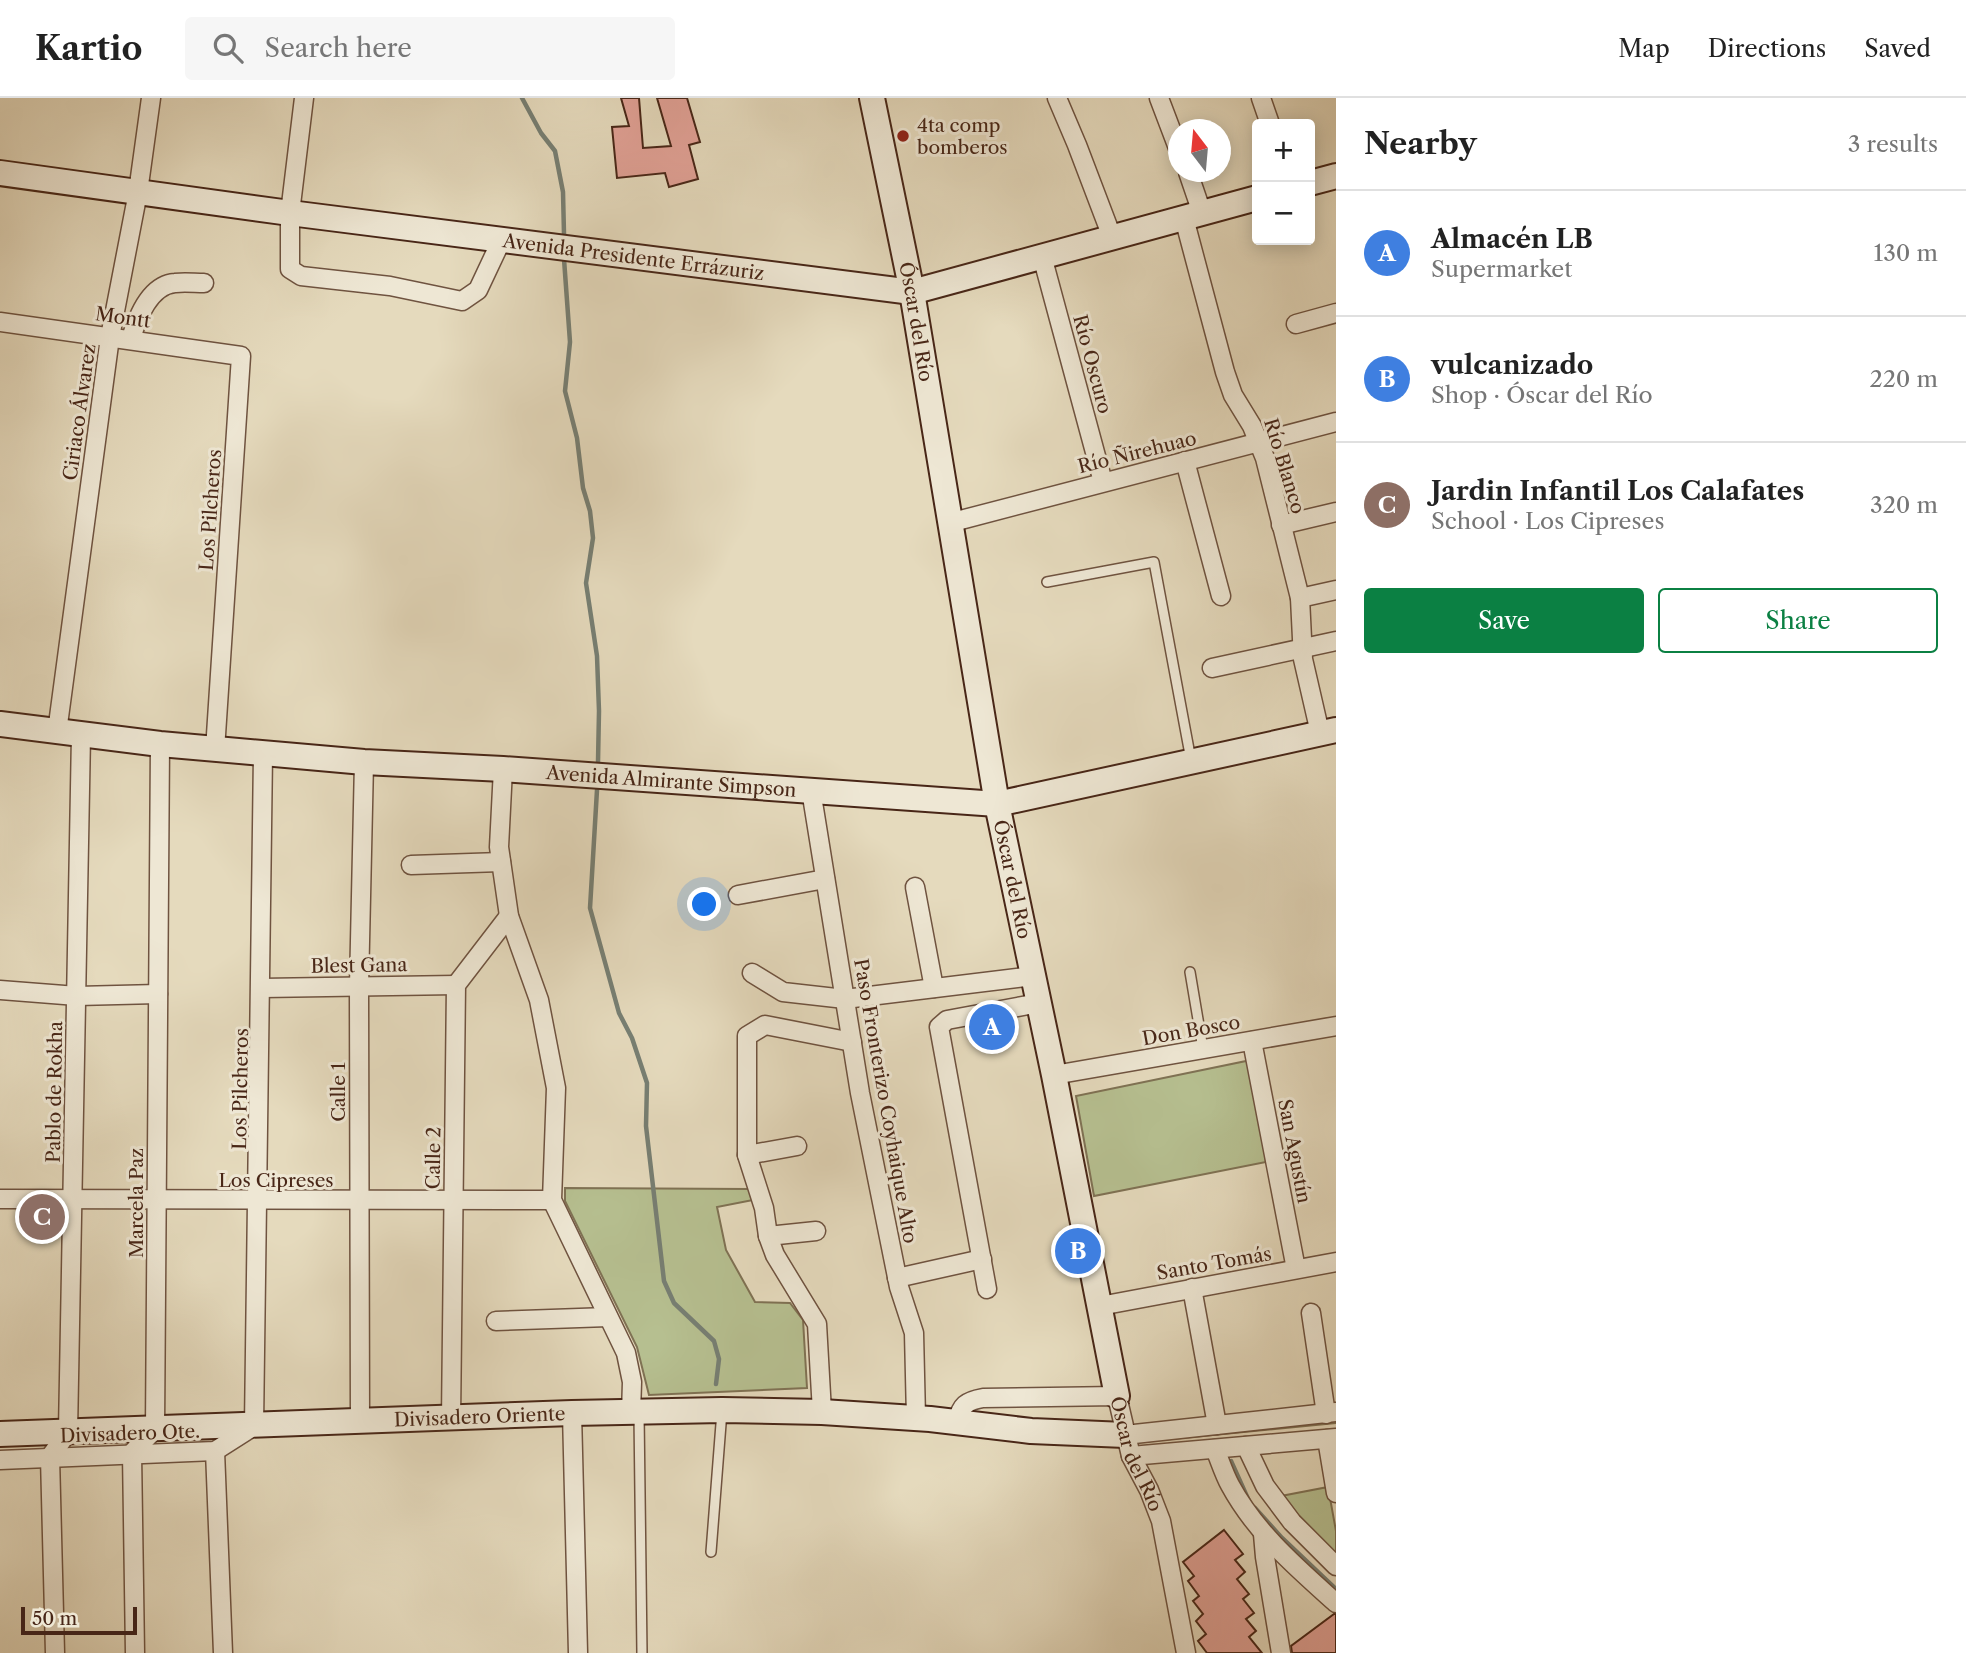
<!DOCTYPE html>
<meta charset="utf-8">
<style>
body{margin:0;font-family:"Libre Caslon Text",serif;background:#f6f6f6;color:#222}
.controls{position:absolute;right:21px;top:21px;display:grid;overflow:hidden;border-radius:7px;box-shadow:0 4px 18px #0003}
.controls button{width:63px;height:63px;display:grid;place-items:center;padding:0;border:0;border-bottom:2px solid #e0e0e0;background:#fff;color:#222;font:35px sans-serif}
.compass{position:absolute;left:1168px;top:21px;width:63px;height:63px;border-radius:50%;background:#fff;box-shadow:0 4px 18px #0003;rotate:344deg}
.scale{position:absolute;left:21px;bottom:18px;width:116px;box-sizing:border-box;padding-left:7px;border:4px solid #482617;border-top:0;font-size:19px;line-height:24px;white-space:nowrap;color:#482617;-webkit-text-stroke:5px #eee7d4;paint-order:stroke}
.you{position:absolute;left:705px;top:807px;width:24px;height:24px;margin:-18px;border:5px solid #fff;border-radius:50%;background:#1a73e8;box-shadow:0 0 0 10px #1a73e833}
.badge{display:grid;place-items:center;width:46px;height:46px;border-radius:50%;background:#0b8043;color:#fff;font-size:23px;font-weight:700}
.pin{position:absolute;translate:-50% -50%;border:4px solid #fff;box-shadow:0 2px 7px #0006}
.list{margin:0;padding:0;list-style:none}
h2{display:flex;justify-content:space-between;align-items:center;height:91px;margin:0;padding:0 28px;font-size:30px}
h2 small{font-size:23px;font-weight:400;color:#767676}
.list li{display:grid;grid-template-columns:46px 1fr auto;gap:21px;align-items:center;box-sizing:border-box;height:126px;padding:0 28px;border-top:2px solid #e0e0e0}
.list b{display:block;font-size:26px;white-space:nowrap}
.list p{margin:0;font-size:23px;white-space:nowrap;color:#767676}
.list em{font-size:23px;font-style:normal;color:#767676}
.actions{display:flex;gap:14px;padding:21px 28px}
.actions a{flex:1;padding:16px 0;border:2px solid #0b8043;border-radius:7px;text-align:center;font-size:24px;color:#0b8043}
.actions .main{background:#0b8043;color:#fff}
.icon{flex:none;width:38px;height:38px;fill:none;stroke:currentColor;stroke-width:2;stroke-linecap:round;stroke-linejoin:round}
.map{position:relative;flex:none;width:1336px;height:1555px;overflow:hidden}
header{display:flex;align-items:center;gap:42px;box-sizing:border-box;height:98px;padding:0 35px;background:#fff;border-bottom:2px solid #e0e0e0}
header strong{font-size:33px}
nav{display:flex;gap:38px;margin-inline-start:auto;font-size:24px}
.search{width:490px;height:63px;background:#f6f6f6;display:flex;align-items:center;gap:18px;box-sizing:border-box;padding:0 24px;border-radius:7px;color:#767676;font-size:26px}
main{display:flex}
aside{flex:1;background:#fff}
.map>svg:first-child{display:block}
</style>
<header>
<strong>Kartio</strong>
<div class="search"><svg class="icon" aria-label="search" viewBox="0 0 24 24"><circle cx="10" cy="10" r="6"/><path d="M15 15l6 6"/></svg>Search here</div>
<nav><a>Map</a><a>Directions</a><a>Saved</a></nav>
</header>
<main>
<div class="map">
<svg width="1336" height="1555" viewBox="0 0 1336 1555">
<rect width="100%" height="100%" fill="#e5dabd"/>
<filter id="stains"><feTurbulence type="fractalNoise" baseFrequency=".00286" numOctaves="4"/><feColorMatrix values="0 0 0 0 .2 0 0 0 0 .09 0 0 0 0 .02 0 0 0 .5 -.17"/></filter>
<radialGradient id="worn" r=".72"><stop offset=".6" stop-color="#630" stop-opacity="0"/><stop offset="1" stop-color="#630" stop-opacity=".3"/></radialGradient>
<!-- green -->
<g fill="#b6bf90" stroke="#7f7254" stroke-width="2">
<polygon points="1251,962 1266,1064 1094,1098 1076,998"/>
<polygon points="565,1090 749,1091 753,1102 717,1109 726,1152 755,1204 790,1205 803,1222 807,1290 649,1297 637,1249 565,1103"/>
<polygon points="1336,1318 1336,1325 1141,1344"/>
<polygon points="1328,1389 1336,1433 1336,1455 1294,1419 1281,1398"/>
</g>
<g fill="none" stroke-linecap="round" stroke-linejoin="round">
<!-- stream -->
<g stroke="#777f73" stroke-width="4.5">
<polyline points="522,0 541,35 555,53 563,94 564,136"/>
<polyline points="564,161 570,244 565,293 577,340 583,390 590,413 593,440 586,485 597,558 599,613 598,664"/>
<polyline points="597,692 590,810 619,915 632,940 647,985 646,1028 664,1183 674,1205 714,1243 719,1261 716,1286"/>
<polyline points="1231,1363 1249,1403"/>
<polyline points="1255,1410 1282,1440 1336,1491"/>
</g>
</g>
<!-- building -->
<g fill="#e1a196" stroke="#482617" stroke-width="2">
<polygon points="621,0 639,0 643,50 671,48 657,0 687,0 700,44 689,47 698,81 669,89 665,75 617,80 612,29 629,28"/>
<polygon points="1224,1432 1243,1456 1235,1462 1245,1474 1237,1481 1249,1496 1243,1501 1254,1515 1246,1521 1256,1533 1249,1539 1262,1555 1207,1555 1198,1543 1206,1536 1196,1523 1203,1516 1193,1503 1199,1498 1188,1483 1194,1478 1183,1464"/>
<polygon points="1334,1516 1336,1516 1336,1555 1292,1555 1291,1548"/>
</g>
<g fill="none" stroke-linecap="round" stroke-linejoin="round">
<defs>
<g id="lane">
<polyline points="1047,484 1154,464 1191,662"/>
<polyline points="1190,874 1203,951"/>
<polyline points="639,1316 642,1555"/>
<polyline points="711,1454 722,1313"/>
</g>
<g id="street">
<polyline points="304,0 290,115 290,171 301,178 390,188 462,203 478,192 502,141"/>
<polyline points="1057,0 1077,47 1112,139"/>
<polyline points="1159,0 1178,50"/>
<polyline points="1261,0 1270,26"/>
<polyline points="1188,74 1202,115"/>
<polyline points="1184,120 1225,274 1233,297 1252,328 1265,360 1300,500 1303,561 1320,635"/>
<polyline points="1042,158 1103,384"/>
<polyline points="0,224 241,258 215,652"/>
<polyline points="1296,226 1336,215"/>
<path d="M131 241C137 220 150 187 175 185 184 184 195 185 204 185"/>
<polyline points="1185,363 1221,498"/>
<polyline points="949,425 1336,324"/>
<polyline points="1281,427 1336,414"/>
<polyline points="1300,500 1336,492"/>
<polyline points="1212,570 1336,543"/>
<polyline points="57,634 110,239 138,94 151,0"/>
<polyline points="503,671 499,749 509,818 539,902 556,990 552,1102 626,1255 632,1284 631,1315"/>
<polyline points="811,692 860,995 899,1189 914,1235 916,1320"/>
<polyline points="411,767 501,764"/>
<polyline points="915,789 934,890"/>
<polyline points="738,797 825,781"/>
<polyline points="752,875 783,894 845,901 1033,878"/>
<polyline points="262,890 456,887"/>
<polyline points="0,892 77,898 158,896"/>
<polyline points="1252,943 1296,1171"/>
<polyline points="1054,977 1336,928"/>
<polyline points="747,1057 797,1048"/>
<polyline points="0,1101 552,1102"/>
<polyline points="768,1138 816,1133"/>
<polyline points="897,1180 982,1161"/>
<polyline points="1192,1190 1217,1327"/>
<polyline points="987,1191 939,929 947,922 1039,905"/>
<polyline points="1100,1208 1336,1164"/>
<polyline points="1311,1215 1326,1316"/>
<polyline points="496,1223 608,1219"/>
<polyline points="822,1314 817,1226 775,1157 768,1138 764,1110 747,1057 747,938 765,927 852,944"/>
<polyline points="572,1315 578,1555"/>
<polyline points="451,1321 456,887 509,818"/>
<polyline points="360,1324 359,888 364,664"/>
<path id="s1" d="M957 1324C961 1307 966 1303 983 1300L1117 1298 1131 1358 1149 1392 1161 1423 1186 1555"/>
<polyline points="1125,1337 1336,1314"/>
<polyline points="1327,1341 1336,1395"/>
<polyline points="1246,1348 1265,1388 1292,1424 1336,1468"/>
<path d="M1215 1351C1220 1363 1224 1376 1230 1387 1256 1435 1296 1469 1336 1505"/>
<polyline points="215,1353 223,1555"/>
<polyline points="1131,1358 1336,1340"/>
<polyline points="0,1362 215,1353 254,1328 263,655"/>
<polyline points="1263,1436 1265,1459 1281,1555"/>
<polyline points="55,1555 50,1359 68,1334 81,637"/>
<polyline points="135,1555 132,1355 155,1331 160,646"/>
</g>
<g id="secondary">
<path id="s2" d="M872 0 912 194 997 706 1054 977 1117 1298"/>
<path id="s3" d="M0 75 290 115 912 194 1257 100"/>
<polyline points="1310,85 1336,78"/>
<path id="s4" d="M0 626 160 646 364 664 503 671 997 706 1336 632"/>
<path id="s5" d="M0 1336 572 1315 722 1312 822 1314 930 1321 1031 1333 1125 1337"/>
</g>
</defs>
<!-- lane casing -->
<use href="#lane" stroke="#6f5340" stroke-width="12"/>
<!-- street casing -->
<use href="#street" stroke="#6f5340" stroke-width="21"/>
<!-- secondary casing -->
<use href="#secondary" stroke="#482617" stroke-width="28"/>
<!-- lane -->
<use href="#lane" stroke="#eee7d4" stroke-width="9"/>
<!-- street -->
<use href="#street" stroke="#eee7d4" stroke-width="18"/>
<!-- secondary -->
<use href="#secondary" stroke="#eee7d4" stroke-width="24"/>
</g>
<!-- markers -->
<circle fill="#8f2418" stroke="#eee7d4" stroke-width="2.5" cx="903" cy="38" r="7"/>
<g text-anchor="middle" stroke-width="6" stroke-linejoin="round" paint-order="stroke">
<!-- poi labels -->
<g font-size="19" fill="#482617" stroke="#eee7d4" text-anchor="start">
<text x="917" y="34">4ta comp<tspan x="917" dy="22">bomberos</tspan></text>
</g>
<!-- street labels -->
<g font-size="19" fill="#482617" stroke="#eee7d4">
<text dy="7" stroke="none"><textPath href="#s3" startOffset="639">Avenida Presidente Errázuriz</textPath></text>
<text transform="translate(123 219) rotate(8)" y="7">Montt</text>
<text dy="7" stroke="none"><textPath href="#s2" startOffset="228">Óscar del Río</textPath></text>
<text transform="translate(1093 266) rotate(75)" y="7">Río Oscuro</text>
<text transform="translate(79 314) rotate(-82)" y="7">Ciriaco Álvarez</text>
<text transform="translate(1137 354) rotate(-14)" y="7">Río Ñirehuao</text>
<text transform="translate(1285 368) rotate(73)" y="7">Río Blanco</text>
<text transform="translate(210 412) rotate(-86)" y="7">Los Pilcheros</text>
<text dy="7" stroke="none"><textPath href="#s4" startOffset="674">Avenida Almirante Simpson</textPath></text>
<text dy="7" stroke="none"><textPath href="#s2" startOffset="794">Óscar del Río</textPath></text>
<text transform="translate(359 867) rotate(-1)" y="7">Blest Gana</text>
<text transform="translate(1191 932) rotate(-10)" y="7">Don Bosco</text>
<text transform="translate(240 991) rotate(-89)" y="7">Los Pilcheros</text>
<text transform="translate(54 994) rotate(-89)" y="7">Pablo de Rokha</text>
<text transform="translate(338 994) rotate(-90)" y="7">Calle 1</text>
<text transform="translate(886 1003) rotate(80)" y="7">Paso Fronterizo Coyhaique Alto</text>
<text transform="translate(1295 1053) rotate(79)" y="7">San Agustín</text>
<text transform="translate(433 1060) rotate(-89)" y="7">Calle 2</text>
<text x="276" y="1089">Los Cipreses</text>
<text transform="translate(136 1105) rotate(-90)" y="7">Marcela Paz</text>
<text transform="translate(1214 1165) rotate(-10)" y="7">Santo Tomás</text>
<text dy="7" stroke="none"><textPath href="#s5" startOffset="480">Divisadero Oriente</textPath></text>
<text transform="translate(130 1335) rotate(-2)" y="7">Divisadero Ote.</text>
<text dy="7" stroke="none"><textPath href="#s1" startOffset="234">Óscar del Río</textPath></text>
</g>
</g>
<rect width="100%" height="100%" filter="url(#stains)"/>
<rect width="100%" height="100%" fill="url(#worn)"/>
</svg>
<div class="controls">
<button>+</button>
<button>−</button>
</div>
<svg class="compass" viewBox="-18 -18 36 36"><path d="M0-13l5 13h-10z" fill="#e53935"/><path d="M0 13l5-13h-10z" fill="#767676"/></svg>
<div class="scale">50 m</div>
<div class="you"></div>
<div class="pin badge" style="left:992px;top:929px;background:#3f7fe0">A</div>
<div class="pin badge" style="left:1078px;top:1153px;background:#3f7fe0">B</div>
<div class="pin badge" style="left:42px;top:1119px;background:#8d6e63">C</div>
</div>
<aside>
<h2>Nearby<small>3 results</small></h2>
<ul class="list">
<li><span class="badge" style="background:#3f7fe0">A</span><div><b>Almacén LB</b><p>Supermarket</p></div><em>130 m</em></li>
<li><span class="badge" style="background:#3f7fe0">B</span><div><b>vulcanizado</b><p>Shop · Óscar del Río</p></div><em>220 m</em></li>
<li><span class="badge" style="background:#8d6e63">C</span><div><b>Jardin Infantil Los Calafates</b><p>School · Los Cipreses</p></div><em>320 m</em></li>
</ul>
<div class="actions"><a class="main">Save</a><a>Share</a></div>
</aside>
</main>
